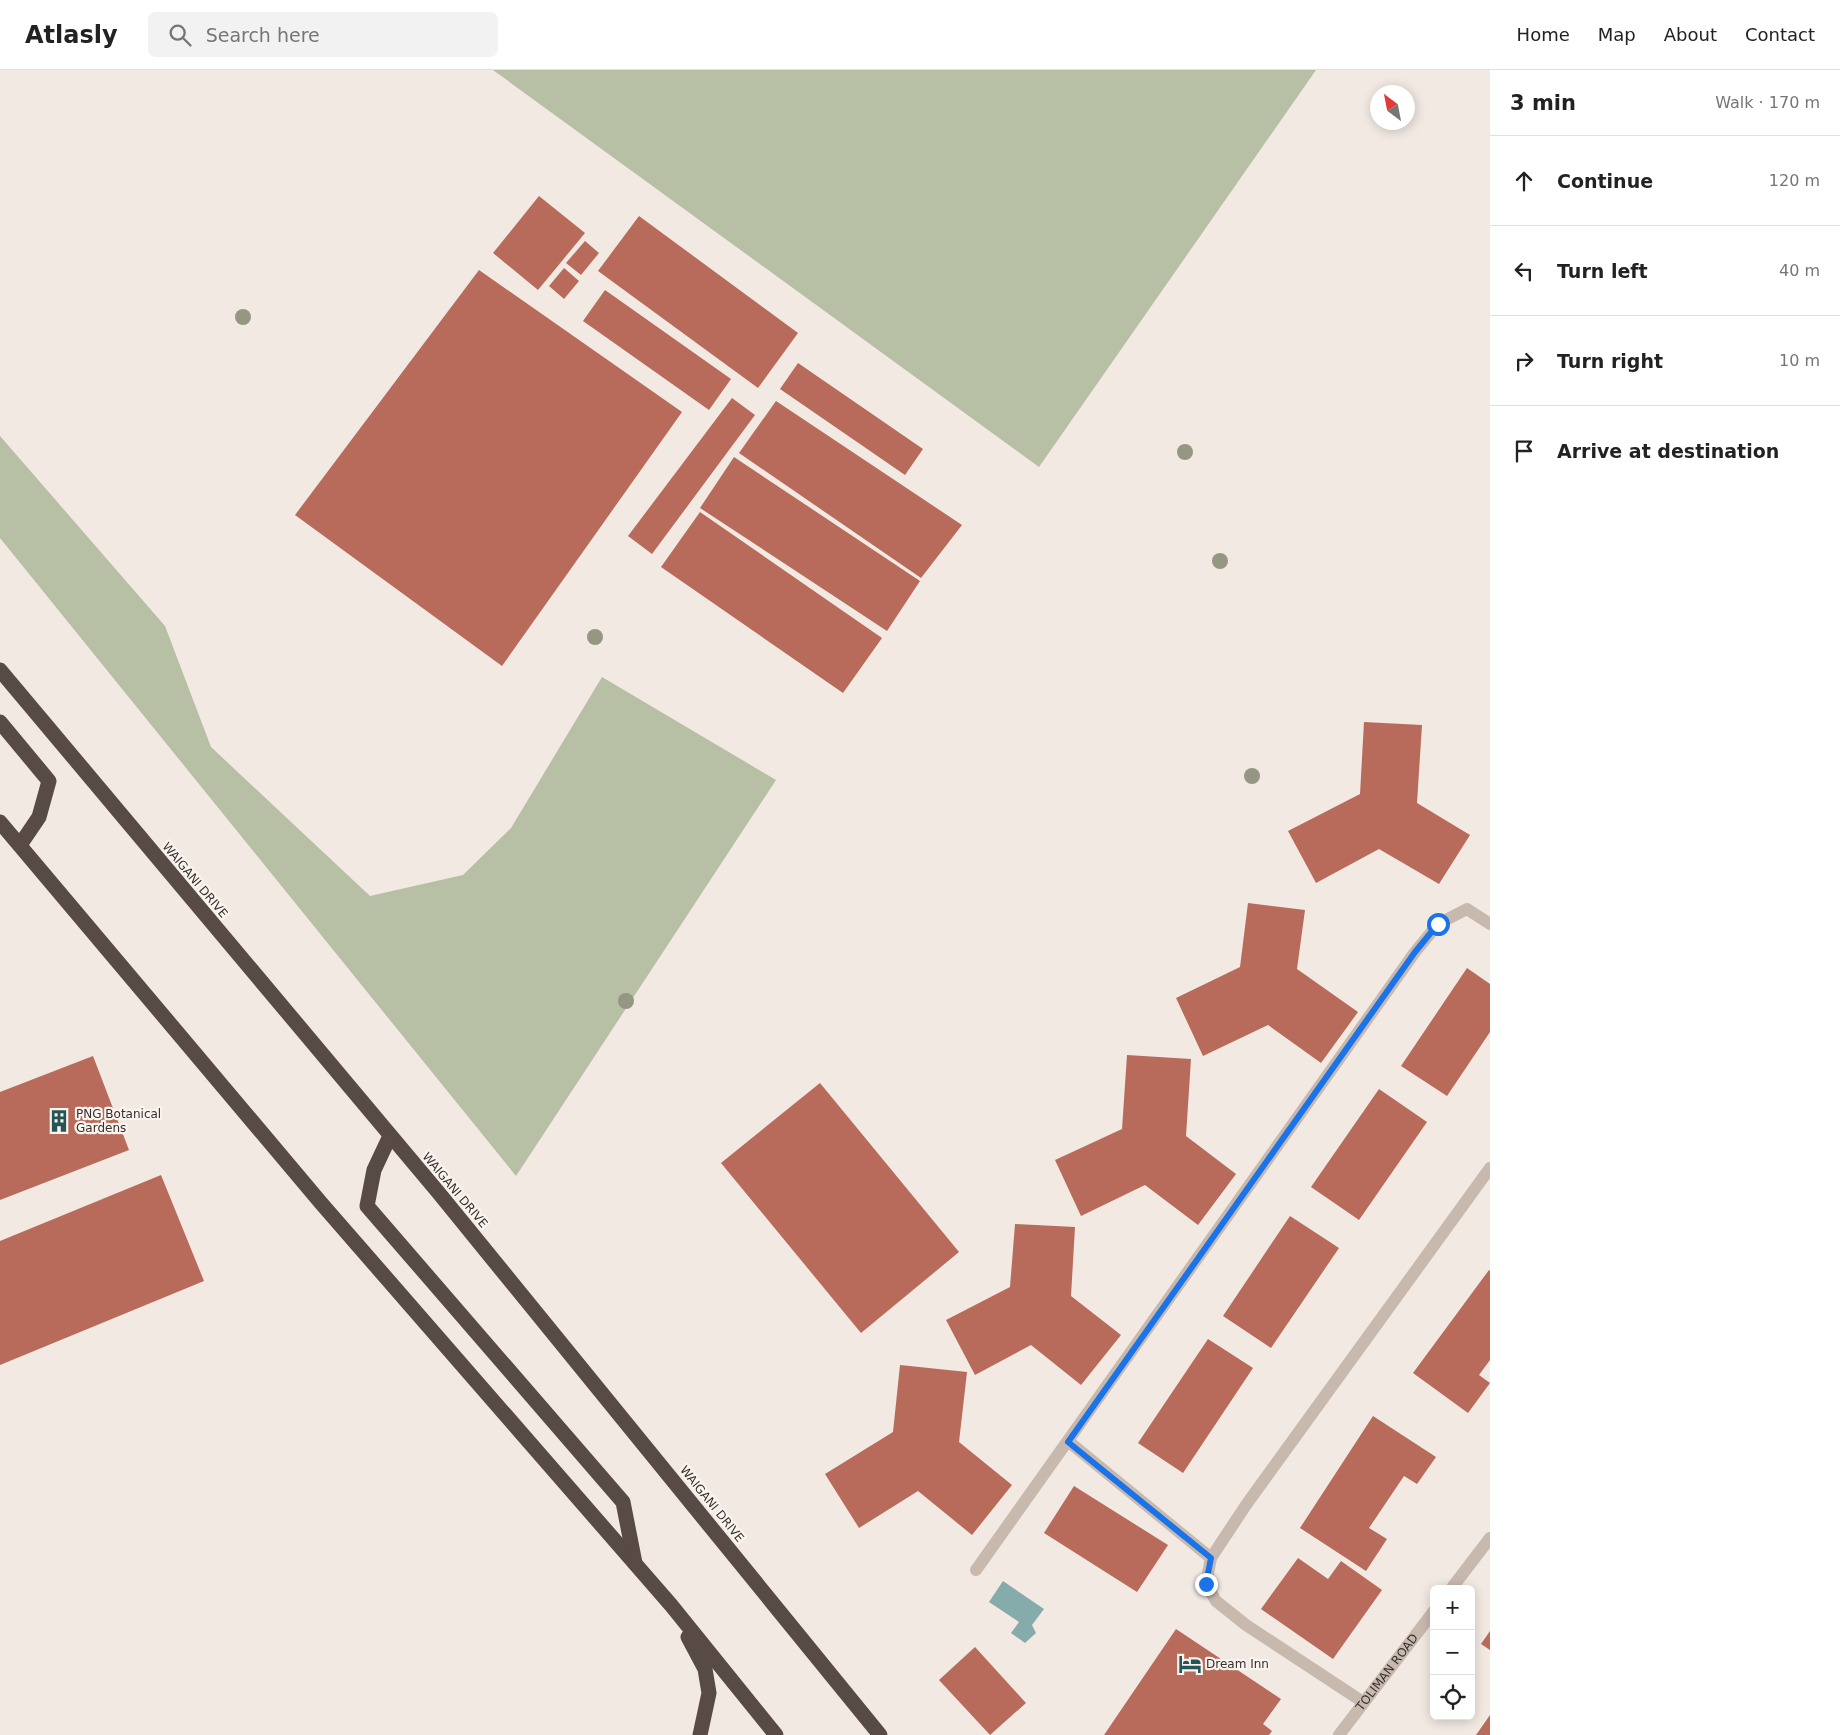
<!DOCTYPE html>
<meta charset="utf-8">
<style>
body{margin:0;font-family:"DejaVu Sans",sans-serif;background:#f2f2f2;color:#222}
.controls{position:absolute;right:15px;bottom:15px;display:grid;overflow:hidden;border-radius:8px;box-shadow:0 2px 12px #0003}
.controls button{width:45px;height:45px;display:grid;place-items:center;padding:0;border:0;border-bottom:1px solid #e0e0e0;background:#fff;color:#222;font:25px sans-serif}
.compass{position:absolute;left:1370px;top:15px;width:45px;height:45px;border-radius:50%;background:#fff;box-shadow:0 2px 12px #0003;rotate:328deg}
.stop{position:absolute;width:15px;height:15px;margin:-11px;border:4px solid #1a73e8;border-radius:50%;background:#fff}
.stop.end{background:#1a73e8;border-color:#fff;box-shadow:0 1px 5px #0008}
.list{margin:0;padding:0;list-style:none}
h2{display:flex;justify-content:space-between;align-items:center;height:65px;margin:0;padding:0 20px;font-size:21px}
h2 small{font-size:16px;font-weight:400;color:#767676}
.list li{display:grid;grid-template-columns:32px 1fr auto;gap:15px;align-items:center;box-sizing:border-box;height:90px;padding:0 20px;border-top:1px solid #e0e0e0}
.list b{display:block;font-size:19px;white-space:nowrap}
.list em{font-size:16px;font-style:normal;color:#767676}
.icon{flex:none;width:28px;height:28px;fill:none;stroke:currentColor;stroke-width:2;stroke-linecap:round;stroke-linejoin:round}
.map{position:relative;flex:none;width:1490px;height:1665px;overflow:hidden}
header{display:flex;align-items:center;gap:30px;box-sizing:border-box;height:70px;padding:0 25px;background:#fff;border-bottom:1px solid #e0e0e0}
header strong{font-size:24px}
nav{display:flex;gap:28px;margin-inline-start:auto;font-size:18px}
.search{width:350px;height:45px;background:#f2f2f2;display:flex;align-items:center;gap:12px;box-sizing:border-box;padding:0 18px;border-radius:8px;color:#767676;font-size:19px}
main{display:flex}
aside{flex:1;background:#fff}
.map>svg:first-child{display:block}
</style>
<header>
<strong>Atlasly</strong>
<div class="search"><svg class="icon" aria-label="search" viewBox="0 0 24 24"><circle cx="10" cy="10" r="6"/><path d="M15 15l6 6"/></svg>Search here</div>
<nav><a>Home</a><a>Map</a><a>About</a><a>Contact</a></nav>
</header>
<main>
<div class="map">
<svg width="1490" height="1665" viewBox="0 0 1490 1665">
<rect width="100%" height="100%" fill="#f1e9e2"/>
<!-- green -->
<g fill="#b7bfa4">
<polygon points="493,0 1316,0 1039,397"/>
<polygon points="0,366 165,556 211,677 370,826 463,805 511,758 602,607 776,710 516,1106 0,468"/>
</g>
<!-- water -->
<polygon fill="#85abaa" points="1003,1511 1044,1539 1032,1555 1036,1563 1025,1573 1011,1563 1019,1552 989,1532"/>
<!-- building -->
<g fill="#b86b5a">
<polygon points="539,126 585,163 538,220 493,183"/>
<polygon points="639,146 798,263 758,318 598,201"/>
<polygon points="585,171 599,183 581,205 566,193"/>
<polygon points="564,198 579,211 564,229 549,216"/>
<polygon points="479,200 682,342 502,596 295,445"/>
<polygon points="605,220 731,309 709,340 583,251"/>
<polygon points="798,293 923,379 905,405 780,319"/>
<polygon points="732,328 755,345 652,484 628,466"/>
<polygon points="776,331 962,455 921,508 739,383"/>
<polygon points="734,387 920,511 887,561 700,438"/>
<polygon points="700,442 882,568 843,623 661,497"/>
<polygon points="1364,652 1422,655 1417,733 1470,765 1439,814 1379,779 1316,813 1288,761 1360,724"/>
<polygon points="1248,833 1305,840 1297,899 1358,942 1321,993 1268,955 1203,986 1176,928 1240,897"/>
<polygon points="1467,898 1490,914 1490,962 1447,1026 1401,996"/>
<polygon points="1127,985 1191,989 1186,1066 1236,1104 1198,1155 1145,1115 1081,1146 1055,1090 1122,1059"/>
<polygon points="93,986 129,1080 0,1130 0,1022"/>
<polygon points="820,1013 959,1182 861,1263 721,1093"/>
<polygon points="1379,1019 1427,1052 1359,1150 1311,1117"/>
<polygon points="161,1105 204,1211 0,1295 0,1171"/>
<polygon points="1290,1146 1339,1178 1271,1278 1223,1246"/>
<polygon points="1015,1154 1075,1157 1071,1226 1121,1265 1081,1315 1031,1275 975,1305 946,1250 1010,1217"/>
<polygon points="1489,1200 1490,1201 1490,1290 1479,1305 1490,1313 1468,1343 1413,1303"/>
<polygon points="1208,1269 1253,1298 1183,1403 1138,1373"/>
<polygon points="900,1295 967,1302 959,1372 1012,1415 972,1465 918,1421 859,1458 825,1404 893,1362"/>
<polygon points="1373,1346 1436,1387 1417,1414 1404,1406 1369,1458 1387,1469 1366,1501 1300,1458"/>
<polygon points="1074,1416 1168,1475 1137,1522 1044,1463"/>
<polygon points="1298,1488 1328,1509 1341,1491 1382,1520 1333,1589 1261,1539"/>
<polygon points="1176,1559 1281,1629 1263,1654 1272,1661 1269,1665 1104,1665"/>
<polygon points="1490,1561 1490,1580 1481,1574"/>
<polygon points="975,1577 1026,1633 990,1665 939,1610"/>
<polygon points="1490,1645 1490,1665 1476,1665"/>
</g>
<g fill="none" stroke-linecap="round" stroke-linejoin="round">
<!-- lane -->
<g stroke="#c8b9af" stroke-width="12">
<polyline points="1068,1371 1211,1488"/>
<polyline points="976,1500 1415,882 1438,854 1467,839 1490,854"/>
<polyline points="1363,1632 1246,1555 1216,1531 1206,1514 1211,1488 1246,1435 1490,1098"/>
</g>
<!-- street -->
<g stroke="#c8b9af" stroke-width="12">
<polyline points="1451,1519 1490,1468"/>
<path id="s1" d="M1339 1665 1434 1541"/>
</g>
<!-- highway -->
<g stroke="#584a45" stroke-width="15">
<polyline points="0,600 438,1122 880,1665"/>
<polyline points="0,652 49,711 39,747 20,775"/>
<polyline points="0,752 321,1133 671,1535 776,1665"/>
<polyline points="390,1066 374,1100 367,1136 623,1432 635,1493"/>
<polyline points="688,1567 705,1599 709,1623 700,1665"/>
</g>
</g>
<!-- trees -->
<g fill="#959782">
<circle cx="243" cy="247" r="8"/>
<circle cx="1185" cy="382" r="8"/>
<circle cx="1220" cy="491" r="8"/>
<circle cx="595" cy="567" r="8"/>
<circle cx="1252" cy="706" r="8"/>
<circle cx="626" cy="931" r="8"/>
</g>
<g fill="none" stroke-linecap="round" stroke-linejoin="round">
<!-- route -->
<polyline stroke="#1a73e8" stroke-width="6" points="1206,1514 1211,1488 1068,1372 1415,882 1438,854"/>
</g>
<!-- icons -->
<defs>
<symbol id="building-bare" viewBox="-9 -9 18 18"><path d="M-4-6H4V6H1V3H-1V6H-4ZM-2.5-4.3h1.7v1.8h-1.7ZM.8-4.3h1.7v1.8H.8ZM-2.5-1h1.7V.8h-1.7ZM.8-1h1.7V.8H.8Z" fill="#265555" stroke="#f9f4ef" stroke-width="2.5" paint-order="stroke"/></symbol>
<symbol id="hotel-bare" viewBox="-9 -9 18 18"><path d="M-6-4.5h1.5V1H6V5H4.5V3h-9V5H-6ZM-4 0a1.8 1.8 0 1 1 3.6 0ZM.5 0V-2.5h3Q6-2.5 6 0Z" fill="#265555" stroke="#f9f4ef" stroke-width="2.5" paint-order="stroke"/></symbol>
</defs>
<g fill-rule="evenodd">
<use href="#building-bare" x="43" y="1035" width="32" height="32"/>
<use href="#hotel-bare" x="1174" y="1578" width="32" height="32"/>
</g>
<g text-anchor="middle" stroke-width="4.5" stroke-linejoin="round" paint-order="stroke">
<!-- street labels -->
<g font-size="12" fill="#382f2c" stroke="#f9f4ef">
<text transform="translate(195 810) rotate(50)" y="4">WAIGANI DRIVE</text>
<text transform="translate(455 1120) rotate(50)" y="4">WAIGANI DRIVE</text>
<text transform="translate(712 1434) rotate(51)" y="4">WAIGANI DRIVE</text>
<text dy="4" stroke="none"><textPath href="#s1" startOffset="79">TOLIMAN ROAD</textPath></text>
</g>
<!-- poi labels -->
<g font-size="12" fill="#382f2c" stroke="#f9f4ef" text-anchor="start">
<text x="76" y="1048">PNG Botanical<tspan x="76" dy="14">Gardens</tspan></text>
<text x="1206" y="1598">Dream Inn</text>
</g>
</g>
</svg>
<div class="controls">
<button>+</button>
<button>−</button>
<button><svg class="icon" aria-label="locate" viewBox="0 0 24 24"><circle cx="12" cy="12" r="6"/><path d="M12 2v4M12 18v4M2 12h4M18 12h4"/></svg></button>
</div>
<svg class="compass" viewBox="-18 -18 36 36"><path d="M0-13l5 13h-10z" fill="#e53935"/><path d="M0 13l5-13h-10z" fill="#767676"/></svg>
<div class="stop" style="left:1438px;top:854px"></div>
<div class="stop end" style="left:1206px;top:1514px"></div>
</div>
<aside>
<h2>3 min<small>Walk · 170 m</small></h2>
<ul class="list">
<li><svg class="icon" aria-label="ahead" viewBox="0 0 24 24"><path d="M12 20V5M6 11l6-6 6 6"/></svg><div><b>Continue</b></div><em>120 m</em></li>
<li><svg class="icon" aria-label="left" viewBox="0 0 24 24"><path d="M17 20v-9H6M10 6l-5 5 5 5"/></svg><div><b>Turn left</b></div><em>40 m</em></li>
<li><svg class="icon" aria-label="right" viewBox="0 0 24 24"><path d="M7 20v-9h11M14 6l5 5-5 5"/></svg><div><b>Turn right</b></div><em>10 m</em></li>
<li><svg class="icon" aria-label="arrive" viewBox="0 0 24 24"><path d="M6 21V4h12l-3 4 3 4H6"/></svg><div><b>Arrive at destination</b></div></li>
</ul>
</aside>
</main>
